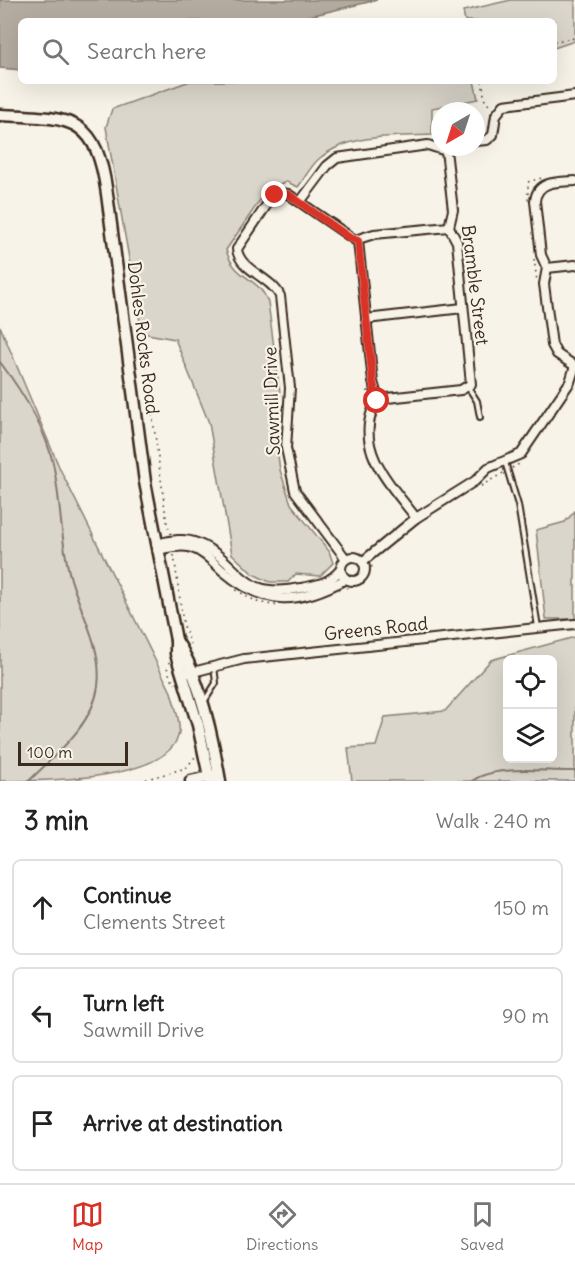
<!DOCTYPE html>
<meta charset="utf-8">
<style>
body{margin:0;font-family:Delius,sans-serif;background:#f2f2f2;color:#222}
.controls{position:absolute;right:18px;bottom:18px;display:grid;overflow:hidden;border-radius:9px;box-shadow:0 6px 24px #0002}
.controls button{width:54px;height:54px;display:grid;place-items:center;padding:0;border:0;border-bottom:2px solid #e0e0e0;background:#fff;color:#222;font:30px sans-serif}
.compass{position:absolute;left:431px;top:102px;width:54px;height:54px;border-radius:50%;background:#fff;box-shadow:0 6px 24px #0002;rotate:219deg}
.scale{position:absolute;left:18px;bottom:15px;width:110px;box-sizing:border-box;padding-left:6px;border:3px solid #3b2a1e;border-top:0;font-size:16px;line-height:21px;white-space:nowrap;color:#3b2a1e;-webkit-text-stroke:4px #f7f3e8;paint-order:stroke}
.stop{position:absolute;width:18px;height:18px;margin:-14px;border:4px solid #d93025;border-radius:50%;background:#fff}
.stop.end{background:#d93025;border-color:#fff;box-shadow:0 2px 6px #0008}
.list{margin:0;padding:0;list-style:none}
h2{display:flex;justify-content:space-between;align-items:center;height:78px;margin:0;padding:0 24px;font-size:26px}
h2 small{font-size:20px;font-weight:400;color:#767676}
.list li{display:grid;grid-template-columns:39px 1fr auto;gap:18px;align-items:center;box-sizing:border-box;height:96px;margin:0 12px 12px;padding:0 12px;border:2px solid #e0e0e0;border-radius:9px}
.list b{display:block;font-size:22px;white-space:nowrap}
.list p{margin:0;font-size:20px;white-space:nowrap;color:#767676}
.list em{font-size:20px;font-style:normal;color:#767676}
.icon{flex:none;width:33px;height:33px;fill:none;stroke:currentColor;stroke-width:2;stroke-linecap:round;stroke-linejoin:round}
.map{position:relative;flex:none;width:575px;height:781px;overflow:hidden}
.search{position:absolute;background:#fff;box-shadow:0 6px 24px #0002;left:18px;right:18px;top:18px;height:66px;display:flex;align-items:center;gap:15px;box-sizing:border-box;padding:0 21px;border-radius:9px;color:#767676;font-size:22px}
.sheet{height:402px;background:#fff}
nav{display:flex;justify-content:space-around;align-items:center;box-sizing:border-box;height:84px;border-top:2px solid #e0e0e0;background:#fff;font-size:16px;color:#767676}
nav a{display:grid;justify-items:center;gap:3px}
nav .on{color:#d93025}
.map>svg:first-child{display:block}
</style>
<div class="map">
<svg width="575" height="781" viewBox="0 0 575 781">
<rect width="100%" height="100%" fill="#f7f3e8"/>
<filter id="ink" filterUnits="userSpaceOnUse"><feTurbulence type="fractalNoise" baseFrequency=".0167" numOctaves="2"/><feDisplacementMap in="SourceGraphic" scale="12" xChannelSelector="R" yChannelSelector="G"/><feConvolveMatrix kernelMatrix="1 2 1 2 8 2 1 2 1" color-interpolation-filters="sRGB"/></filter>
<g filter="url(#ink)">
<!-- green -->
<g fill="#dbd6cb" stroke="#8b8074" stroke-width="1.5" fill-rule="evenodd">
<polygon points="511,0 575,0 575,41 554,48 554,21 465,21 463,11"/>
<path d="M190 81H474L478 99 432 108V135C396 137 349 133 320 158 311 165 305 178 298 187L287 182 269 187 226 250C235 280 259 277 268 302L280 393 275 434 280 470 291 504 329 551 333 563 320 576 296 574 288 582H270L253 574 232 554 209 423 175 339 142 333 106 127 112 109Z"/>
<path d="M0 326 60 469 171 692C174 704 181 721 179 733 170 781 45 781 0 781Z"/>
<polygon points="575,511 575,619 546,619 536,530 565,522"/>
<path d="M575 637V781H352L348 748 376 746 385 717 445 711 491 660ZM508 660H552V758H508Z"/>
</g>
<!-- water -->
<polygon fill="#b4aca0" stroke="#84786c" stroke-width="1.5" points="0,0 377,0 289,21 21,21 21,70 0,68"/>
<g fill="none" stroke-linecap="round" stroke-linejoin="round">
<!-- stream -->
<g stroke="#84786c" stroke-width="2">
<path d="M0 362C21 390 45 428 53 463 61 500 60 539 70 576 80 612 103 647 98 686 93 725 55 755 29 781"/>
<path d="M472 781C494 764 546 772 575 771"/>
</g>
<defs>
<g id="lane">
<polyline points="468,387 477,401 480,417"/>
<polyline points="505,462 518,505 538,627"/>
<polyline points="204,702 216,683 214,666"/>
</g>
<g id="street">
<polyline points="476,141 487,140 493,135 496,115 504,105 575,96"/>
<polyline points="300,202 327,166 337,158 428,145 443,150 452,147"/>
<path d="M358 241 373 382 378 399C376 404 373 407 372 411 357 454 393 487 416 518"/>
<polyline points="547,268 575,265"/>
<polyline points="366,319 463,308"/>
<path d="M575 366 557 354 552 345 544 284 547 268 541 255 535 201C537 180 559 182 575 181"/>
<polyline points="378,399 461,390 471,384 457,242 449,227 453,210 446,150"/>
<path d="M156 544C169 541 183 537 197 543 243 562 237 601 301 588 318 585 330 583 341 569"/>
<path d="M157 550C168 548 178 545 189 547 203 551 213 562 223 571 265 607 298 605 346 579"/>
<circle cx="353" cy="569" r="12"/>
<path d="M346 559 295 491 286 448 290 388 280 296C271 277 239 270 237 249L270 200 280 193 288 194 355 240 374 234 449 227"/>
<polyline points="362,562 416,518 475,481 488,468 521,454 570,382 575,366"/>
<polyline points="189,673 244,659 575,624"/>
</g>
<g id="secondary">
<path d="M0 115C72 118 96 115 107 194L145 482 176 640V654L198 725 210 781"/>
<path d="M176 640C199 674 213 740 220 781"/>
<polyline points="191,781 214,776"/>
</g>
</defs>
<!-- lane casing -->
<use href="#lane" stroke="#3b2a1e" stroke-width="8"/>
<!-- street casing -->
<use href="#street" stroke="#3b2a1e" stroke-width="12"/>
<!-- secondary casing -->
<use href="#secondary" stroke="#3b2a1e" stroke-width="15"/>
<!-- path -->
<g stroke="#3b2a1e" stroke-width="1.5" stroke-dasharray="1.5 4.5" stroke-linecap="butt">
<polyline points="554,41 575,38"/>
<polyline points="482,81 485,101 491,107"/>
<polyline points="528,200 528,182 545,177"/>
<polyline points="534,259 537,281"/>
<polyline points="142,337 167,524 171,534"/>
<polyline points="367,404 367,390"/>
<polyline points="512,468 521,463"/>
<polyline points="481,486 503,473"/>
<polyline points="174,555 183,623 190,644"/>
<polyline points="346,588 364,583 374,562"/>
<polyline points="236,590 257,602 278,606"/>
<polyline points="169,662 167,670 175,684"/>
<polyline points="140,781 186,768 195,757"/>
</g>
<!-- lane -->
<use href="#lane" stroke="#f7f3e8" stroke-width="4"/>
<!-- street -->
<use href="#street" stroke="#f7f3e8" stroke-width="8"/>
<!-- secondary -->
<use href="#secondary" stroke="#f7f3e8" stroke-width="10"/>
</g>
</g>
<g fill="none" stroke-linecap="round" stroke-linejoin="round" filter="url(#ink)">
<!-- route -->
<polyline stroke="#d93025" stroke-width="8" points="275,195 288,194 350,238 358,241 373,382 377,401"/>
</g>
<g text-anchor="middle" stroke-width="4.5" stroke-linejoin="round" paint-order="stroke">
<!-- street labels -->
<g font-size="18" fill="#3b2a1e" stroke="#f7f3e8">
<text transform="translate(475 285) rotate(83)" y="6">Bramble Street</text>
<text transform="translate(143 338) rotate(83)" y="6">Dohles Rocks Road</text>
<text transform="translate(272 401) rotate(-92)" y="6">Sawmill Drive</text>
<text transform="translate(376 629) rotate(-6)" y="6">Greens Road</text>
</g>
</g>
</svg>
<div class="controls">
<button><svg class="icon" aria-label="locate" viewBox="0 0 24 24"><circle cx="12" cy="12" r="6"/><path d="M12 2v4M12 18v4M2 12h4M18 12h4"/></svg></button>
<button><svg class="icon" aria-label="layers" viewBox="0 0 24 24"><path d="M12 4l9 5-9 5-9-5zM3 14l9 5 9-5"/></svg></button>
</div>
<svg class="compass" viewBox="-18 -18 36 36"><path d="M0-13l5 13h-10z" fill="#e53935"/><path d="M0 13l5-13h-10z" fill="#767676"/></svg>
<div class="scale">100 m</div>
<div class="stop" style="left:377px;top:401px"></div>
<div class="stop end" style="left:275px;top:195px"></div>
<div class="search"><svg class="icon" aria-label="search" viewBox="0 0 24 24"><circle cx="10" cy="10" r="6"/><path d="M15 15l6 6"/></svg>Search here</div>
</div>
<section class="sheet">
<h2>3 min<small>Walk · 240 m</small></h2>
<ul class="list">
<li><svg class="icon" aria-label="ahead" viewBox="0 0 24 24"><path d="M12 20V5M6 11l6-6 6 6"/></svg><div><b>Continue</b><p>Clements Street</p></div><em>150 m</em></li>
<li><svg class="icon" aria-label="left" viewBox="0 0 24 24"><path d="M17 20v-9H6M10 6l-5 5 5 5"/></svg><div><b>Turn left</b><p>Sawmill Drive</p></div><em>90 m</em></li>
<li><svg class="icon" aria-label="arrive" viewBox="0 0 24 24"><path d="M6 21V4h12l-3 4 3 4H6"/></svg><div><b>Arrive at destination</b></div></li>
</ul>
</section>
<nav>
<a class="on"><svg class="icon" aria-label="map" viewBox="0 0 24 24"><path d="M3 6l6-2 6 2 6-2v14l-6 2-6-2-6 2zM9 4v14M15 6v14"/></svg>Map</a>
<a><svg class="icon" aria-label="directions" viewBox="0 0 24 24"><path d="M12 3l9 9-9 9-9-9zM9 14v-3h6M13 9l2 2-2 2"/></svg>Directions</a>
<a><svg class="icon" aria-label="saved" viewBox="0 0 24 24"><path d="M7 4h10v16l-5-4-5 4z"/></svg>Saved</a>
</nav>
